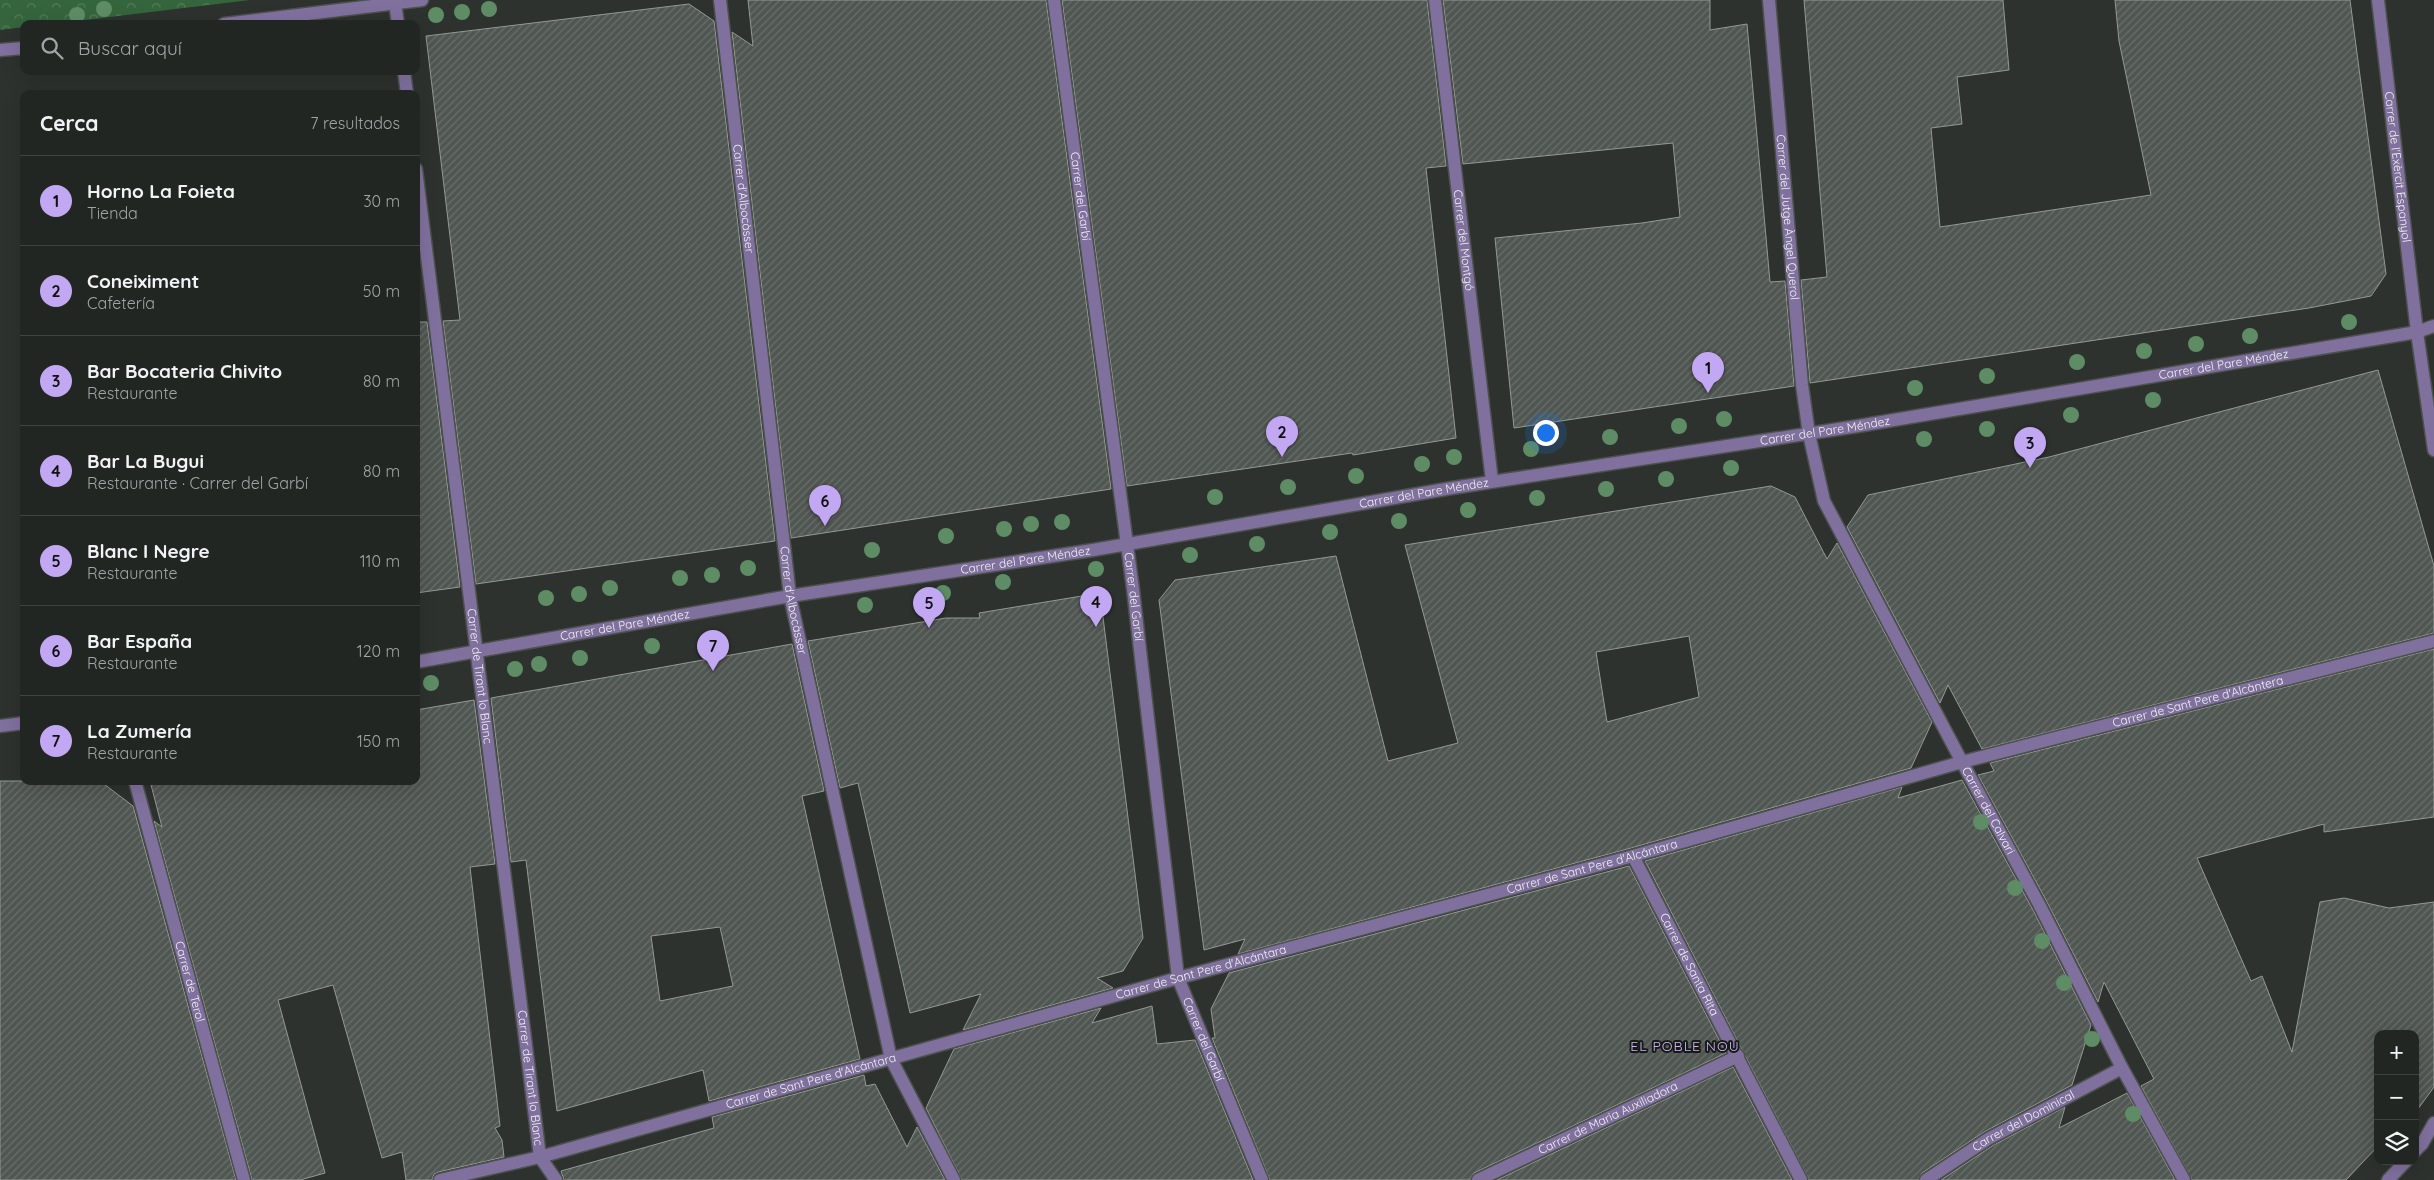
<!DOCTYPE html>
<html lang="es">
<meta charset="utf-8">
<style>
body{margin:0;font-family:Quicksand,sans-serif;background:#2e322f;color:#f1f3f6}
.controls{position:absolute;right:15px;bottom:15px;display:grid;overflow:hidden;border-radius:10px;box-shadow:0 5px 20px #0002}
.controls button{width:45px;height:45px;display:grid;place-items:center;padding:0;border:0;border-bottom:1px solid #3f4340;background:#222622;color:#f1f3f6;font:25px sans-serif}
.you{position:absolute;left:1545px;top:432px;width:18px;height:18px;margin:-12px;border:4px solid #fff;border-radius:50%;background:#1a73e8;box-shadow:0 0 0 8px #1a73e833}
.badge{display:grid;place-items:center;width:32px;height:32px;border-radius:50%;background:#c2a8f2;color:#111;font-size:16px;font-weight:700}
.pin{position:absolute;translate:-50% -41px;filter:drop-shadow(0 1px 2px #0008)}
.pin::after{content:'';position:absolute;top:26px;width:18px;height:15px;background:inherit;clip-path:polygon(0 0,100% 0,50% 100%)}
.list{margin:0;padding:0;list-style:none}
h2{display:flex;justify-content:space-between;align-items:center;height:65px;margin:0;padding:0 20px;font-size:21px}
h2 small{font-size:16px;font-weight:400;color:#a2a5a5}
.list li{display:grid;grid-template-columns:32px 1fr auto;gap:15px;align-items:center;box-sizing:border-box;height:90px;padding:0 20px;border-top:1px solid #3f4340}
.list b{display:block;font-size:19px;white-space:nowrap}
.list p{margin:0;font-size:16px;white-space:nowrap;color:#a2a5a5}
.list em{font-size:16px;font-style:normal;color:#a2a5a5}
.icon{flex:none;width:28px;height:28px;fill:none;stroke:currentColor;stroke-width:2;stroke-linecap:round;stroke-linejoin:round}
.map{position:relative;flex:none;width:2434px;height:1180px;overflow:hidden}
.search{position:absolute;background:#222622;box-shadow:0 5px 20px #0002;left:20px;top:20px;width:400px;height:55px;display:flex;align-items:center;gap:12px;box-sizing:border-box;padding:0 18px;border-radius:10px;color:#a2a5a5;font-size:19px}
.panel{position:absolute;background:#222622;box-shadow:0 5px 20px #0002;left:20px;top:90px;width:400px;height:695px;border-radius:10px}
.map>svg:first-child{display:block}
</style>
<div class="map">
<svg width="2434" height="1180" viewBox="0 0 2434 1180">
<defs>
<pattern id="park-crowns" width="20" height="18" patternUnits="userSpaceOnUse" patternTransform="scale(1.25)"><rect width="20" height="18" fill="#35653c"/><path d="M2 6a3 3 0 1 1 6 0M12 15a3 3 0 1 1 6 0" fill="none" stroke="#537c58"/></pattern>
<pattern id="building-hatch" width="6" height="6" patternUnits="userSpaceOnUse" patternTransform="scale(1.25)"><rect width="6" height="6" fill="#505651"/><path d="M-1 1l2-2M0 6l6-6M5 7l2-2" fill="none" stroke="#6a6f6a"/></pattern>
</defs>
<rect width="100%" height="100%" fill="#2d322e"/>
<!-- park -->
<polygon fill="url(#park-crowns)" points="0,0 250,0 52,24 24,24 24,27 0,30"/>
<!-- building -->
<g fill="url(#building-hatch)" stroke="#939994" fill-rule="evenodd">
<polygon points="748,0 1046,0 1111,489 791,538 732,32 753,46"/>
<polygon points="1062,0 1427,0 1446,166 1426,168 1456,438 1353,455 1352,453 1127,486"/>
<polygon points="1443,0 1710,0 1710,30 1747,24 1770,282 1785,281 1794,386 1514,428 1495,238 1642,223 1680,217 1673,143 1463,164"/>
<polygon points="1804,0 2003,0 2009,70 1957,77 1962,124 1931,128 1940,227 2151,195 2119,41 2115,0 2350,0 2386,274 2371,296 2309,308 1810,383 1801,280 1827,277"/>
<polygon points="689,4 714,21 775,541 476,584 443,321 460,320 426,36"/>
<polygon points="416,322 427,322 460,587 416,593"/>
<polygon points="2378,370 2434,566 2434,633 1982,749 1948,685 1940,703 1847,527 1868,495 2049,457"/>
<path d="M1771 486 1795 497 1827 559 1837 543 1932 722 1911 768 1631 848 1238 954 1245 939 1204 950 1159 600 1175 580 1336 556 1388 761 1458 743 1405 545ZM1689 636 1699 697 1607 722 1596 652Z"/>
<polygon points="1100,593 1143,938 1123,971 1097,978 1113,988 963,1030 981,994 910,1013 858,783 840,788 808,641 946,618 980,618 979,613"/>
<path d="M792 644 824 791 802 796 860 1059 709 1101 703 1070 557 1111 526 860 511 862 491 698ZM720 927 733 986 660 1001 651 936Z"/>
<polygon points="2434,649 2434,817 2324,832 2324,824 2197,858 2251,981 2262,976 2292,1052 2320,902 2344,898 2389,908 2434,902 2434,1087 2415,1113 2415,1034 2378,1034 2378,1146 2346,1180 2192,1180 2141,1086 2154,1079 2104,982 2098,1002 2047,902 1978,775 1994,771 1990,763"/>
<polygon points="474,700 495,864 470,867 500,1126 495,1128 502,1140 504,1157 438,1172 434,1174 432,1180 406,1180 402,1152 382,1158 333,985 278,1000 325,1173 300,1180 252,1180 154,821 162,827 150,781 416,781 416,710"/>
<polygon points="1962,780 2033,910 2091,1025 2072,1085 1984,1132 1922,1173 1918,1180 1809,1180 1645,861 1902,787 1898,798"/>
<polygon points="0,781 100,781 133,806 236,1180 0,1180"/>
<polygon points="1629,866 1726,1053 1474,1173 1470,1180 1270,1180 1212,1038 1215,1038 1211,1009 1229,973"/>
<polygon points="1152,1006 1157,1044 1195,1040 1253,1180 962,1180 926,1108 954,1049 1101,1008 1092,1023"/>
<polygon points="1733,1067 1792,1180 1497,1180"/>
<polygon points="864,1075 866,1086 875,1084 907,1147 917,1127 945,1180 564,1180 561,1171 714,1128 712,1117"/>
<polygon points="2127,1093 2175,1180 1941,1180 1992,1146 2065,1107 2059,1128"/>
</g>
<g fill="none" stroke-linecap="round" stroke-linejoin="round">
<defs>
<g id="minor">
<path id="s1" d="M720 0 790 596 891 1059 954 1180"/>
<path id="s2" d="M1054 0 1133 589 1178 978 1262 1180"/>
<path id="s3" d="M1435 0 1492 481"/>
<path id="s4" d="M1769 0 1802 385 1809 434 1824 501 1962 762 2040 906 2122 1068 2184 1180"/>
<path id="s5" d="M2378 0 2417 332 2434 450"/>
<polyline points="395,3 398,24"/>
<polyline points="224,24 422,0"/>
<polyline points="0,50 24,48"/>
<polyline points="404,71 407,94"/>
<path id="s6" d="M416 169 540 1157 556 1180"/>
<path id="s7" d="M416 662 790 596 1093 550 1452 488 1858 426 2417 332 2434 326"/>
<polyline points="0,726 24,723"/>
<path id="s8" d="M135 781 244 1180"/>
<path id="s9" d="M1633 856 1801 1180"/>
<polyline points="2415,1151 2422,1144 2434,1123"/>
<path id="s10" d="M440 1180 540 1157 1178 978 1633 856 1962 762 2434 641"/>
<path id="s11" d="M1478 1180 1738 1056"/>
<path id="s12" d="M1926 1180 1988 1139 2122 1068"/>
<polyline points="2388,1180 2406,1161"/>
</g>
</defs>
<!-- minor casing -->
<use href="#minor" stroke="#4c514d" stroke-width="15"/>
<!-- minor -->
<use href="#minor" stroke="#80709e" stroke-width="12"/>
</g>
<!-- trees -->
<g fill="#5e8d65">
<circle cx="104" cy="9" r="8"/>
<circle cx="489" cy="9" r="8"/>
<circle cx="462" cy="12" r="8"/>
<circle cx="77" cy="15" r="8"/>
<circle cx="436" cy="15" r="8"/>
<circle cx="2349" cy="322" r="8"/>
<circle cx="2250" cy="336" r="8"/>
<circle cx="2196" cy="344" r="8"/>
<circle cx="2144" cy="351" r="8"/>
<circle cx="2077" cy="362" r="8"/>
<circle cx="1987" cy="376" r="8"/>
<circle cx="1915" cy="388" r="8"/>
<circle cx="2153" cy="400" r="8"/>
<circle cx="2071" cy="415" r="8"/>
<circle cx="1724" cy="419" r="8"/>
<circle cx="1679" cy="426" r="8"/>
<circle cx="1987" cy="429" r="8"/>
<circle cx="1610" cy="437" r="8"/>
<circle cx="1924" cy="439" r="8"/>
<circle cx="1531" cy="449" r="8"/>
<circle cx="1454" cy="457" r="8"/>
<circle cx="1422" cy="464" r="8"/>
<circle cx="1731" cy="468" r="8"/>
<circle cx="1356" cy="476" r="8"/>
<circle cx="1666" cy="479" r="8"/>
<circle cx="1288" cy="487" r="8"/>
<circle cx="1606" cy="489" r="8"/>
<circle cx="1215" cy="497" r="8"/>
<circle cx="1537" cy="498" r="8"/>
<circle cx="1468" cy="510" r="8"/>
<circle cx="1399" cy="521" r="8"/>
<circle cx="1062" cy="522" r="8"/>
<circle cx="1031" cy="524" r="8"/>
<circle cx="1004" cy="529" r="8"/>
<circle cx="1330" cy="532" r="8"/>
<circle cx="946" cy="536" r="8"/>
<circle cx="1257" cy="544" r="8"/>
<circle cx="872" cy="550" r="8"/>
<circle cx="1190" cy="555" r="8"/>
<circle cx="748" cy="568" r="8"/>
<circle cx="1096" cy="569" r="8"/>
<circle cx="712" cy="575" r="8"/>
<circle cx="680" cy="578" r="8"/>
<circle cx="1003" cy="582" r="8"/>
<circle cx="610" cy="588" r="8"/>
<circle cx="943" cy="593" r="8"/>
<circle cx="579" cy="594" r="8"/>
<circle cx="546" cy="598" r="8"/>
<circle cx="865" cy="605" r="8"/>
<circle cx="652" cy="646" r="8"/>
<circle cx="580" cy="658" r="8"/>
<circle cx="539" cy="664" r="8"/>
<circle cx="515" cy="669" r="8"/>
<circle cx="431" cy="683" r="8"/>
<circle cx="1981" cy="822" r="8"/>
<circle cx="2015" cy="888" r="8"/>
<circle cx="2042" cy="941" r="8"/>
<circle cx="2064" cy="983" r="8"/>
<circle cx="2092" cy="1039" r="8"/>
<circle cx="2133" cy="1114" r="8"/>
</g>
<g text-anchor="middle" stroke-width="4" stroke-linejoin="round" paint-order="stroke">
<!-- street labels -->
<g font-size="12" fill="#f0f3f0" stroke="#171917">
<text dy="4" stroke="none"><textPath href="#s5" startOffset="168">Carrer de l'Exèrcit Espanyol</textPath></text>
<text dy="4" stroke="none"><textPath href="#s2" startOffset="198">Carrer del Garbí</textPath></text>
<text dy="4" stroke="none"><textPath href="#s1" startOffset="200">Carrer d'Albocàsser</textPath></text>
<text dy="4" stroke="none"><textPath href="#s4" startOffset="218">Carrer del Jutge Àngel Querol</textPath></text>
<text dy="4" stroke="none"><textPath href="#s3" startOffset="242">Carrer del Montgó</textPath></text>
<text dy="4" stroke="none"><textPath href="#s7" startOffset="1832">Carrer del Pare Méndez</textPath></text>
<text dy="4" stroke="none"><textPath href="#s7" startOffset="1428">Carrer del Pare Méndez</textPath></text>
<text dy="4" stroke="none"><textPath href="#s7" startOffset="1022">Carrer del Pare Méndez</textPath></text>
<text dy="4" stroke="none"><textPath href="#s7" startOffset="618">Carrer del Pare Méndez</textPath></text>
<text dy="4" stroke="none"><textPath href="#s2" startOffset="602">Carrer del Garbí</textPath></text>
<text dy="4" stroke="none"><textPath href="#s1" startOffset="605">Carrer d'Albocàsser</textPath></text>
<text dy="4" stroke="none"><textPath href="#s7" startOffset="212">Carrer del Pare Méndez</textPath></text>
<text dy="4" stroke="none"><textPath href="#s6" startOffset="511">Carrer de Tirant lo Blanc</textPath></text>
<text dy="4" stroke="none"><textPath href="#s10" startOffset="1822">Carrer de Sant Pere d'Alcàntera</textPath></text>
<text dy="4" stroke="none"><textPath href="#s4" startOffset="855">Carrer del Calvari</textPath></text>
<text dy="4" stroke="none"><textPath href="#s10" startOffset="1194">Carrer de Sant Pere d'Alcántara</textPath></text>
<text dy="4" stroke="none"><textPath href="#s9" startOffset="122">Carrer de Santa Rita</textPath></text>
<text dy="4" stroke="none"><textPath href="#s10" startOffset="789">Carrer de Sant Pere d'Alcántara</textPath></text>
<text dy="4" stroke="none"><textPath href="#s8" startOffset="208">Carrer de Terol</textPath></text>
<text dy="4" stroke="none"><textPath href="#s2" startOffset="1052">Carrer del Garbí</textPath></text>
<text dy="4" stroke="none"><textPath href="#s6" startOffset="916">Carrer de Tirant lo Blanc</textPath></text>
<text dy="4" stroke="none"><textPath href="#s10" startOffset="384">Carrer de Sant Pere d'Alcántara</textPath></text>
<text dy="4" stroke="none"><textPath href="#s11" startOffset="144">Carrer de Maria Auxiliadora</textPath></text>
<text dy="4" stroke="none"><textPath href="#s12" startOffset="114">Carrer del Dominical</textPath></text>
</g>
<!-- neighbourhood labels -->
<g font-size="14" letter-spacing="1" fill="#ccb3f9" stroke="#171917">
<text x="1685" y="1051">EL POBLE NOU</text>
</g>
</g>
</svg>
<div class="controls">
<button>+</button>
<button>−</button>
<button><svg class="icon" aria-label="layers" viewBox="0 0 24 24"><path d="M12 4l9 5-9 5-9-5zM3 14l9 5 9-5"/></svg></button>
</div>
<div class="you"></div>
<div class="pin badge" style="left:1708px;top:393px">1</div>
<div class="pin badge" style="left:1282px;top:457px">2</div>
<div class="pin badge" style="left:2030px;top:468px">3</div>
<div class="pin badge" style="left:1096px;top:627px">4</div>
<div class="pin badge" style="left:929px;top:628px">5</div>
<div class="pin badge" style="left:825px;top:526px">6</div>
<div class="pin badge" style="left:713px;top:671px">7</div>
<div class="search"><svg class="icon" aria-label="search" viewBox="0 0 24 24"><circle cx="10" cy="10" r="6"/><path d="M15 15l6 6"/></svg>Buscar aquí</div>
<section class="panel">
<h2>Cerca<small>7 resultados</small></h2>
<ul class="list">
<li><span class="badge">1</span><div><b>Horno La Foieta</b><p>Tienda</p></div><em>30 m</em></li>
<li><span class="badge">2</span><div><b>Coneiximent</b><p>Cafetería</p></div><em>50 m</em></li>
<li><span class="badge">3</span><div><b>Bar Bocateria Chivito</b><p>Restaurante</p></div><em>80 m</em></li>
<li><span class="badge">4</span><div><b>Bar La Bugui</b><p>Restaurante · Carrer del Garbí</p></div><em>80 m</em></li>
<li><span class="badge">5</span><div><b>Blanc I Negre</b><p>Restaurante</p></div><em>110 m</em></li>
<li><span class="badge">6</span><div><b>Bar España</b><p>Restaurante</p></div><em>120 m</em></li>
<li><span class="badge">7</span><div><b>La Zumería</b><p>Restaurante</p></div><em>150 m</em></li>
</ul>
</section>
</div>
